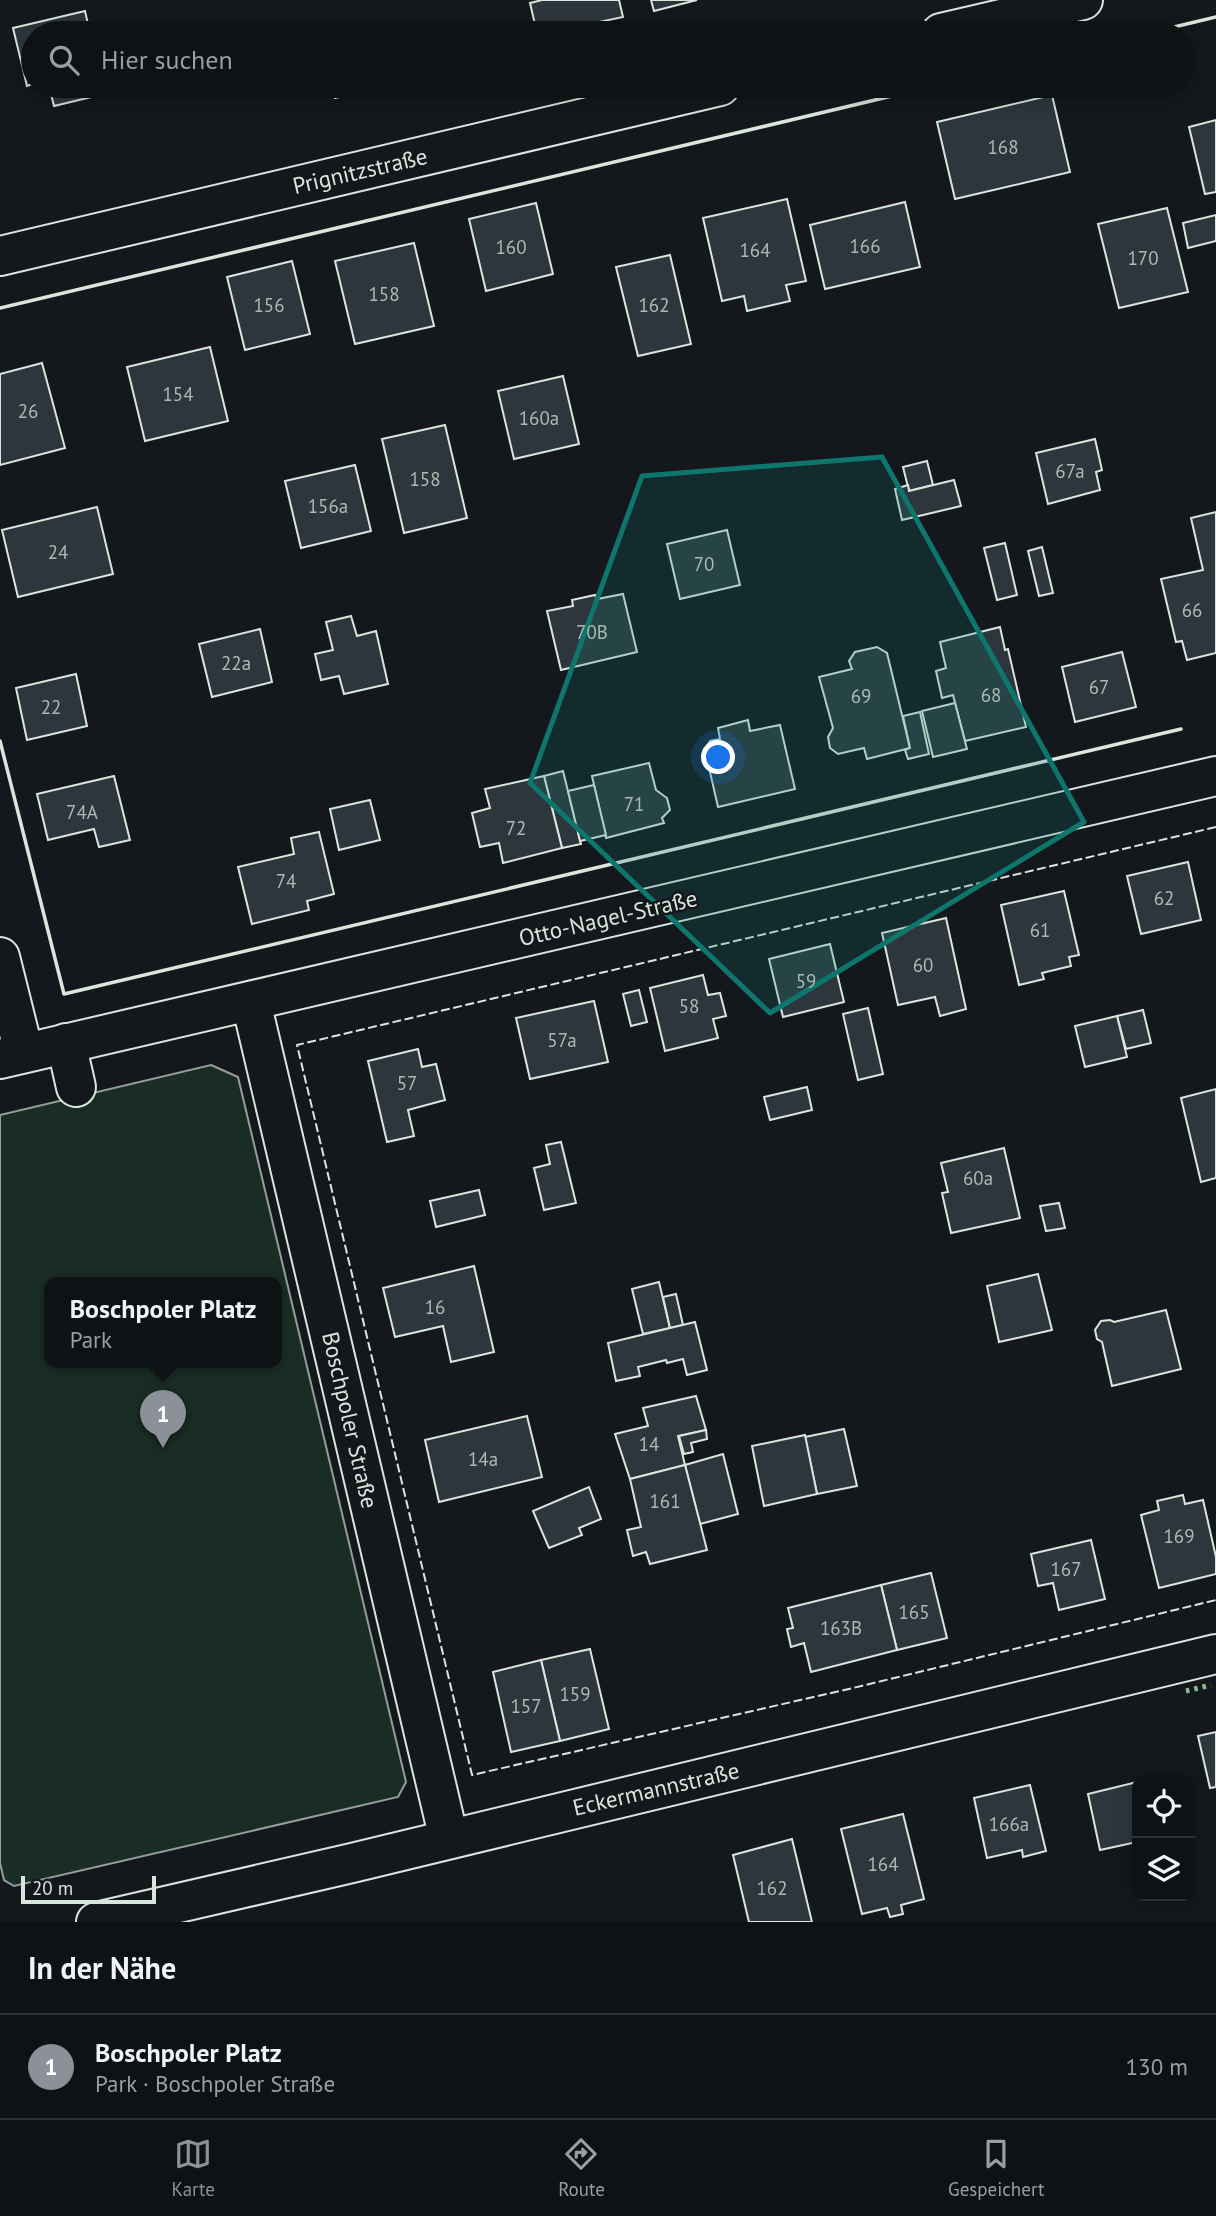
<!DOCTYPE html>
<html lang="de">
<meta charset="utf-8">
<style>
body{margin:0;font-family:"PT Sans",sans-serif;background:#181b1e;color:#f1f3f6}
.controls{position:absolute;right:21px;bottom:21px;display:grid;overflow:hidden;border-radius:14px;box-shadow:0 4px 18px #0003}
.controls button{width:63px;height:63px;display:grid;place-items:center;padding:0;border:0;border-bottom:2px solid #2f3234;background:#0f1215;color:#f1f3f6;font:35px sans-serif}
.scale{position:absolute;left:21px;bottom:18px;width:135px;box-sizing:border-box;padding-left:7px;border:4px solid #d8e6dc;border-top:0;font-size:19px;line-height:24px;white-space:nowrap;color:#d8e6dc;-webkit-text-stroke:5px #14181c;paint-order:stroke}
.you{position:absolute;left:719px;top:758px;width:24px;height:24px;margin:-18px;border:5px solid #fff;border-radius:50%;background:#1a73e8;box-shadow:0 0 0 10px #1a73e833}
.badge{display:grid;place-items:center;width:46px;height:46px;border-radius:50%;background:#8c9099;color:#fff;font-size:23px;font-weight:700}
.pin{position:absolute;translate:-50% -58px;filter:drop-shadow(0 2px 4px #0008)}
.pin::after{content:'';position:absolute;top:37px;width:24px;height:21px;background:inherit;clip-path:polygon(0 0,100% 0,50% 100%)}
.popup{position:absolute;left:44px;top:1277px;width:238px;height:91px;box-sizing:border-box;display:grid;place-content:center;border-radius:14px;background:#0f1215;filter:drop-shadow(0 2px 5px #0005);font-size:23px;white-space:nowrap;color:#9b9ea0}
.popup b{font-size:26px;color:#f1f3f6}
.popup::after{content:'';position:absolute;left:50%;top:100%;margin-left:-14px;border:14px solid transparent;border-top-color:#0f1215}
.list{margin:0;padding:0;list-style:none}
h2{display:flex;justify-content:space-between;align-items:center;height:91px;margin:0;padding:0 28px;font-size:30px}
h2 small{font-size:23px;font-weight:400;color:#9b9ea0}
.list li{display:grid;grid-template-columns:46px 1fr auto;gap:21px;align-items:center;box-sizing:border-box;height:105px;padding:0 28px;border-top:2px solid #2f3234}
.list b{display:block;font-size:26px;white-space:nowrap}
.list p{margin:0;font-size:23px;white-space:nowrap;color:#9b9ea0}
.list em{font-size:23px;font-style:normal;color:#9b9ea0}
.icon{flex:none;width:38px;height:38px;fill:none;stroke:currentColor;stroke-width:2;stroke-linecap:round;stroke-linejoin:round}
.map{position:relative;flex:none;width:1216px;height:1922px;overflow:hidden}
.search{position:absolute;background:#0f1215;box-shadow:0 4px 18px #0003;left:21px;right:21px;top:21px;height:77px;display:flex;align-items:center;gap:18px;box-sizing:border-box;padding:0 24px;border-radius:38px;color:#9b9ea0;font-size:26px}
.sheet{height:196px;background:#0f1215}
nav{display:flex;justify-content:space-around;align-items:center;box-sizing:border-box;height:98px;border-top:2px solid #2f3234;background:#0f1215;font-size:19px;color:#9b9ea0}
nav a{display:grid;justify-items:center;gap:4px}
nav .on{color:#8c9099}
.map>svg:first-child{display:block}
</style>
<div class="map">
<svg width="1216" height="1922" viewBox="0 0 1216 1922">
<rect width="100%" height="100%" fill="#14181c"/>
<!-- green -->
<path fill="#1a2d24" stroke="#939e99" stroke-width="2" fill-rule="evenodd" d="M211 1065 238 1077 406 1782 398 1797 14 1886 4 1880 0 1863V1115ZM49 1282H277V1362H49Z"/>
<!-- building -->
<g fill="#2c363c" stroke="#d8e6dc" stroke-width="2">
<polygon points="542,0 619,0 623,17 547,33 537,33 530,3"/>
<polygon points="651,0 697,0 654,11"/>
<polygon points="85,11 90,33 33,33 33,84 27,86 13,28"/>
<polygon points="368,23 370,33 325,33"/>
<polygon points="49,86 102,86 104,94 54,106"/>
<polygon points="333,86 382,86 383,87 335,98"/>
<polygon points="1052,95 1070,172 955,199 937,122"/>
<polygon points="1216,120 1216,192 1205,194 1189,127"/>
<polygon points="787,199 806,281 786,285 790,301 747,311 744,296 722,301 703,218"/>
<polygon points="905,202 920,267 825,289 810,225"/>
<polygon points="536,203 553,274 486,291 469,219"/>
<polygon points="1167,208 1188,292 1119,308 1098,224"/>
<polygon points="1216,215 1216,241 1188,248 1183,223"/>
<polygon points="414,243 434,326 355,344 335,261"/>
<polygon points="670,255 691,344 638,356 616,267"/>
<polygon points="292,261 310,334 245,350 227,277"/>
<polygon points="210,347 228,421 145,441 127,367"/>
<polygon points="42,363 65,448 0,465 0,374"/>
<polygon points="563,376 579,444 514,459 498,391"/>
<polygon points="445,425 467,518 404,533 382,439"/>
<polygon points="1095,439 1102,470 1096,472 1100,490 1048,504 1036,453"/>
<polygon points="927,461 933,485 909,491 903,467"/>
<polygon points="355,465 371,531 301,548 285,481"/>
<polygon points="954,480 961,506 902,520 895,489 908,485 909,491"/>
<polygon points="97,507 113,574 18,597 2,530"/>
<polygon points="1216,512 1216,653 1187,660 1182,641 1176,642 1161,579 1203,570 1191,518"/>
<polygon points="727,530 740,585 680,599 667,544"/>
<polygon points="1005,543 1017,595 997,600 984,548"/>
<polygon points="1042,547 1053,593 1039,596 1028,551"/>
<polygon points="623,594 637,652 561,670 547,611 573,606 572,600 595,595 597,599"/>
<polygon points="351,616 357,636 376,631 388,684 344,694 339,676 321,680 315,654 333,650 326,622"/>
<polygon points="1000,627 1005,650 1008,649 1026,727 965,741 953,695 942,698 936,671 946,668 940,642"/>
<polygon points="260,629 272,682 212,697 199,644"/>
<polygon points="877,647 887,653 910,748 867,759 864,748 838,754 830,748 828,737 833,728 819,677 852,669 849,661 855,652"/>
<polygon points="1122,652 1136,707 1075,722 1062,667"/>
<polygon points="76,674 87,726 27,740 16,688"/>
<polygon points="955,703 967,749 933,757 922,711"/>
<polygon points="920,712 929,754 908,759 905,750 910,748 903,716"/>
<polygon points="748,720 750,731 780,725 795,789 718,807 705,750 710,741 720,739 718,728"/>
<polygon points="649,763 656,790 667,798 670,810 662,818 664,823 606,838 592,776"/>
<polygon points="563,771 581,844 562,848 544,776"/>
<polygon points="114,776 130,840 99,847 94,829 48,840 37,794"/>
<polygon points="544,776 562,848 503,863 499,843 480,847 472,813 490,808 485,789"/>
<polygon points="594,785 606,835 580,841 568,791"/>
<polygon points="370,800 380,840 339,850 330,809"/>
<polygon points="319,832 334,894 307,901 309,910 252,924 238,867 294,854 291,838"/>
<polygon points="1188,862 1201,920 1141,934 1127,876"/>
<polygon points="1064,891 1079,955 1069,957 1071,966 1042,973 1044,979 1019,985 1001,905"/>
<polygon points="946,918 966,1009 940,1016 935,997 898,1005 882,933"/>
<polygon points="830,944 844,1002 783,1017 769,959"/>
<polygon points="703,975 708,995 720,993 726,1016 713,1019 718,1038 665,1051 650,988"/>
<polygon points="639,990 647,1022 631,1026 623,994"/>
<polygon points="594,1001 608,1062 530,1079 516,1018"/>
<polygon points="868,1008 883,1074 858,1080 843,1014"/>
<polygon points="1143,1010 1151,1043 1126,1049 1117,1016"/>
<polygon points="1117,1016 1127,1057 1085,1067 1075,1026"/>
<polygon points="418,1049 422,1067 436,1064 445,1100 408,1110 414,1136 387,1142 368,1061"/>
<polygon points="807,1087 812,1110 770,1120 764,1097"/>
<polygon points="1216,1089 1216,1178 1201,1182 1181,1098"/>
<polygon points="561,1142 576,1203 544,1210 534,1168 550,1164 546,1145"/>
<polygon points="1004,1148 1020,1218 951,1233 942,1193 948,1192 941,1163"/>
<polygon points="479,1190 485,1215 436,1227 430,1201"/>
<polygon points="1059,1203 1065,1228 1046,1231 1040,1206"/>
<polygon points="474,1266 494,1352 451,1362 443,1326 395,1337 383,1288"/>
<polygon points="1038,1274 1052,1330 999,1342 987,1286"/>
<polygon points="659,1282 670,1328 643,1334 632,1289"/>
<polygon points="676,1294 683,1325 670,1328 663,1297"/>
<polygon points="1166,1310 1181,1369 1112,1386 1102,1342 1097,1339 1095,1330 1101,1321 1110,1320 1114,1322"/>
<polygon points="695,1322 707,1370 687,1375 683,1359 667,1363 666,1360 638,1367 640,1376 616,1381 608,1343"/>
<polygon points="696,1396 706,1430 678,1436 685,1465 630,1479 615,1434 648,1426 643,1408"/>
<polygon points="527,1416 542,1477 439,1502 425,1440"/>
<polygon points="844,1429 857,1486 817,1494 805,1437"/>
<polygon points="706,1430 707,1439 691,1443 693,1452 684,1454 679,1436"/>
<polygon points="805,1435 817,1494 764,1506 752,1446"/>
<polygon points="723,1454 738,1514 700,1524 685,1465"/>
<polygon points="685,1465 707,1550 650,1564 646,1552 633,1556 627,1530 641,1527 630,1479"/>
<polygon points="589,1487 601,1519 579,1528 582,1535 549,1548 533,1511"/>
<polygon points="1183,1495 1185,1504 1203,1500 1216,1557 1216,1574 1159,1588 1141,1515 1159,1510 1157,1501"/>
<polygon points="1091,1540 1105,1599 1059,1610 1053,1583 1038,1586 1031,1554"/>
<polygon points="931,1573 947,1638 897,1650 881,1585"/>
<polygon points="881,1585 897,1650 811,1672 804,1643 791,1647 787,1629 793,1628 788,1608"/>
<polygon points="590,1649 609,1729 560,1741 541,1660"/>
<polygon points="541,1660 560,1741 511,1752 493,1672"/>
<polygon points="1216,1732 1216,1787 1210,1788 1198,1736"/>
<polygon points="1137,1782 1137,1842 1100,1850 1088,1794"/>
<polygon points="1030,1785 1046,1851 1023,1857 1022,1850 987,1858 974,1798"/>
<polygon points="903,1814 924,1899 901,1905 903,1914 890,1917 887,1908 862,1914 841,1829"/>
<polygon points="792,1839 812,1922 749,1922 733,1855"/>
</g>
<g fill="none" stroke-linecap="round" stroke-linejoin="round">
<defs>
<g id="minor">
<polyline points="941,33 1083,0"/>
<polyline points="0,256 720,86"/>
<polyline points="0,957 24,1053"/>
<polyline points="251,1002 449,1839"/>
<polyline points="66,1043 76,1087"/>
<polyline points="0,1059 1216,776"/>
<polyline points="96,1922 352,1863 1216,1654"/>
</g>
</defs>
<!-- minor casing -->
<use href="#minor" stroke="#d8e6dc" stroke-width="42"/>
<!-- minor -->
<use href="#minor" stroke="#14181c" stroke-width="38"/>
<!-- hedge -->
<polyline stroke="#8ac095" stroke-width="5" stroke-dasharray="3.5 5" stroke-linecap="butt" points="1186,1691 1211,1685"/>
<!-- fence -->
<polyline stroke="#d8e6dc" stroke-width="2" stroke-dasharray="9 3.5" stroke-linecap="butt" points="1216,827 297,1045 472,1775 853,1688 1216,1600"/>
<!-- wall -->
<g stroke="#d8e6dc" stroke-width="3.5">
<polyline points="1149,33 1216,17"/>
<polyline points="0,308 934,86"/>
<polyline points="0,741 64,994 1181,729"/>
</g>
</g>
<!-- marked area -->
<path fill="#0f766e" fill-opacity="0.2" stroke="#0f766e" stroke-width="5" stroke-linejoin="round" d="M882 457 1084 822 770 1013 530 783 642 476Z"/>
<g text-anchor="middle" stroke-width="5" stroke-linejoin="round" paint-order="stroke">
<!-- number labels -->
<g font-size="19" fill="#adbab4">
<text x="1003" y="154">168</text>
<text x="865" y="253">166</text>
<text x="511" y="254">160</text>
<text x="755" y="257">164</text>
<text x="1143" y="265">170</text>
<text x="384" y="301">158</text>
<text x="269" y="312">156</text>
<text x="654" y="312">162</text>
<text x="178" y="401">154</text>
<text x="28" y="418">26</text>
<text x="539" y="425">160a</text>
<text x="1070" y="478">67a</text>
<text x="425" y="486">158</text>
<text x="328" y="513">156a</text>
<text x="58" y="559">24</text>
<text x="704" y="571">70</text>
<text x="1192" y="617">66</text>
<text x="592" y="639">70B</text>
<text x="236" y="670">22a</text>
<text x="1099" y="694">67</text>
<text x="991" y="702">68</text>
<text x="861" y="703">69</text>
<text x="51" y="714">22</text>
<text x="634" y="811">71</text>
<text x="82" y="819">74A</text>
<text x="516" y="835">72</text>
<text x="286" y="888">74</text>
<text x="1164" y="905">62</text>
<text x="1040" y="937">61</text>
<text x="923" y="972">60</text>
<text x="806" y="988">59</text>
<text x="689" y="1013">58</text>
<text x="562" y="1047">57a</text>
<text x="407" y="1090">57</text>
<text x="978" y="1185">60a</text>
<text x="435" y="1314">16</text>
<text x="649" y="1451">14</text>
<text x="483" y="1466">14a</text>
<text x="665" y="1508">161</text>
<text x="1179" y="1543">169</text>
<text x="1066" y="1576">167</text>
<text x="914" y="1619">165</text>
<text x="841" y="1635">163B</text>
<text x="575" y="1701">159</text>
<text x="526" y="1713">157</text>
<text x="1009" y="1831">166a</text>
<text x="883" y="1871">164</text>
<text x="772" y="1895">162</text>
</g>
<!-- street labels -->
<g font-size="23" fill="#d8e6dc" stroke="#14181c">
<text transform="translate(360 171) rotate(-13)" y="8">Prignitzstraße</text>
<text transform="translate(608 918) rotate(-13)" y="8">Otto-Nagel-Straße</text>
<text transform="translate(350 1420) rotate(77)" y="8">Boschpoler Straße</text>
<text transform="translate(656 1789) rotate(-13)" y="8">Eckermannstraße</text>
</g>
</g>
</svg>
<div class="controls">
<button><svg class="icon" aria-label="locate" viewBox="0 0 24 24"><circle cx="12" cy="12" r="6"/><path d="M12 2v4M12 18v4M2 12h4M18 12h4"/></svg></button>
<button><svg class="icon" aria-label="layers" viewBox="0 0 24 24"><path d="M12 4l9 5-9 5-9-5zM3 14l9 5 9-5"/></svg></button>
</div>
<div class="scale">20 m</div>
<div class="you"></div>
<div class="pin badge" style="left:163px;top:1448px">1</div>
<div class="popup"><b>Boschpoler Platz</b>Park</div>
<div class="search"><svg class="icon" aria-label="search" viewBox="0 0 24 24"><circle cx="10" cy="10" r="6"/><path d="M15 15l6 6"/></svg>Hier suchen</div>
</div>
<section class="sheet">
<h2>In der Nähe<small></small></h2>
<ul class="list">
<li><span class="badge">1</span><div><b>Boschpoler Platz</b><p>Park · Boschpoler Straße</p></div><em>130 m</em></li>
</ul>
</section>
<nav>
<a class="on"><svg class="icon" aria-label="map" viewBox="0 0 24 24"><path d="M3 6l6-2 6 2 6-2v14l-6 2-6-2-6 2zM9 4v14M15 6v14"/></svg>Karte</a>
<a><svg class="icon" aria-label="directions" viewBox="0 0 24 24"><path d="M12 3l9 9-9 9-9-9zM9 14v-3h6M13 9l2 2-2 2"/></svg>Route</a>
<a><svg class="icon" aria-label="saved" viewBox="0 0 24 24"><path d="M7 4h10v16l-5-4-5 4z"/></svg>Gespeichert</a>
</nav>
